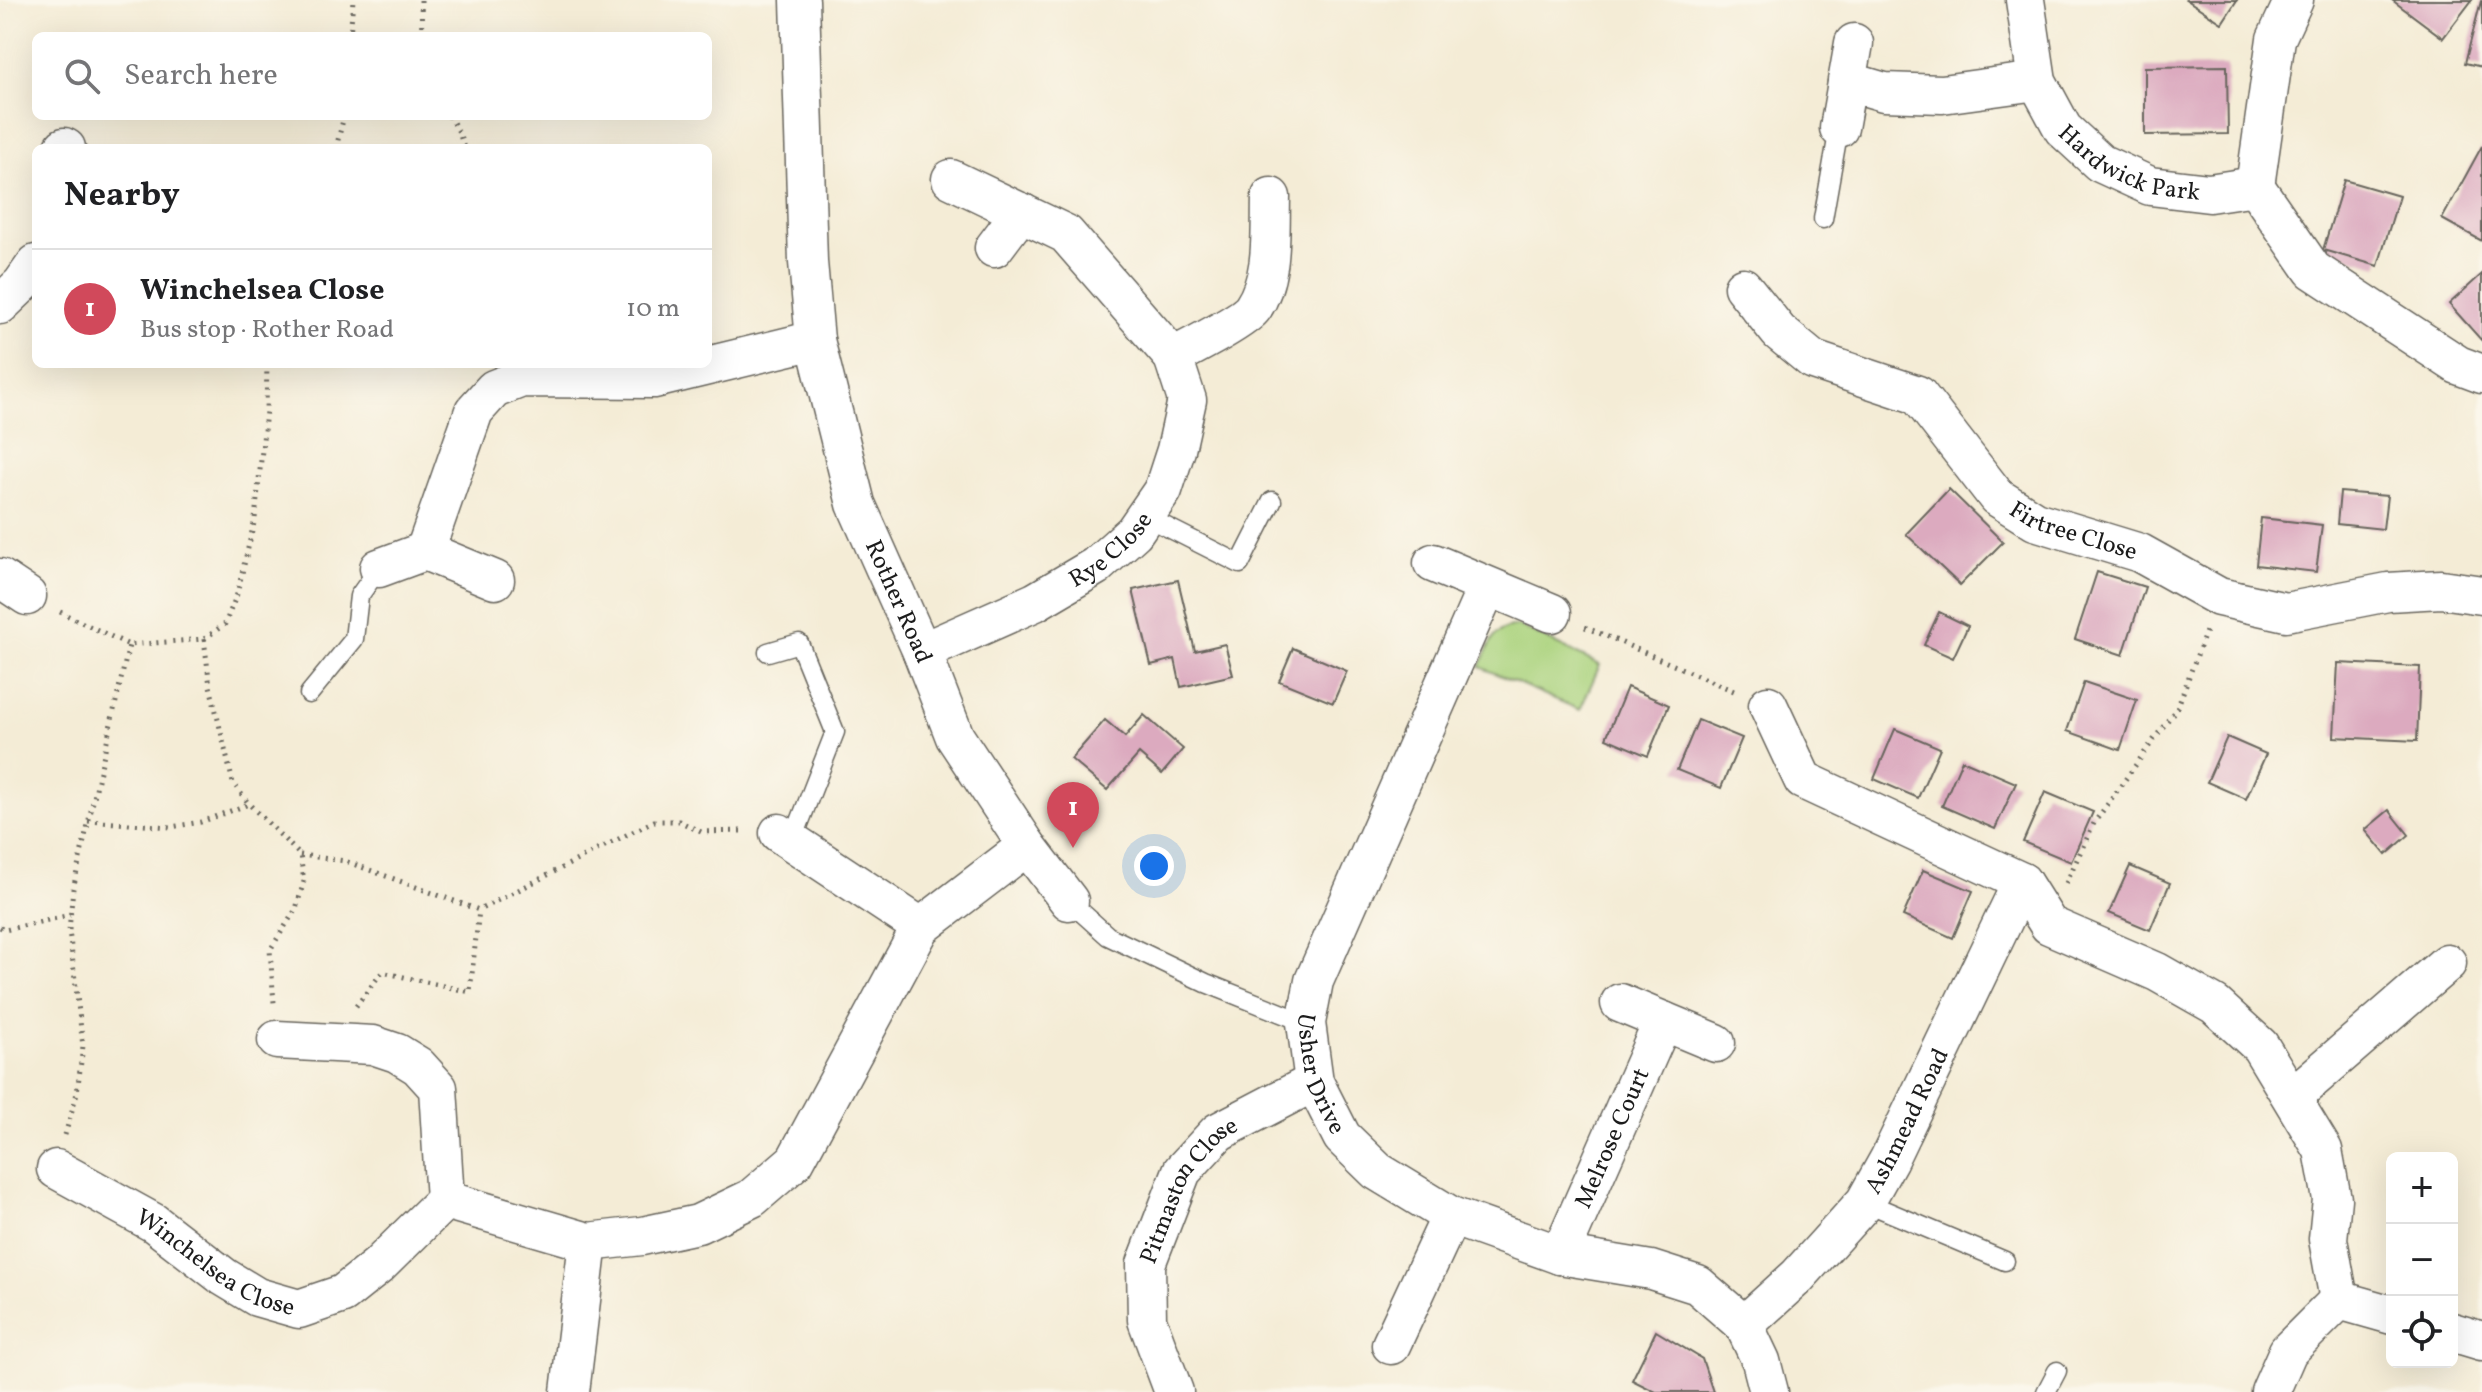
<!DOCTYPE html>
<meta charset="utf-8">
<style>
body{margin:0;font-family:Vollkorn,serif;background:#f6f6f6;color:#202124}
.controls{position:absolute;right:24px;bottom:24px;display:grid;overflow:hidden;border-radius:12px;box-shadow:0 8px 32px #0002}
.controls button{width:72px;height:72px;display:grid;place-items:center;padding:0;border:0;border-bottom:2px solid #e0e0e0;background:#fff;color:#202124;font:40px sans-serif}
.you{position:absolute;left:1154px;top:866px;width:28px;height:28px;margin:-20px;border:6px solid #fff;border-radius:50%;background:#1a73e8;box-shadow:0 0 0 12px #1a73e833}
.badge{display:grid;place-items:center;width:52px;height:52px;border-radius:50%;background:#d1495b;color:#fff;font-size:26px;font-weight:700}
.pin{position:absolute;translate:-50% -66px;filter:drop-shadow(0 2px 4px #0008)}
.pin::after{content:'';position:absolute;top:42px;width:28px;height:24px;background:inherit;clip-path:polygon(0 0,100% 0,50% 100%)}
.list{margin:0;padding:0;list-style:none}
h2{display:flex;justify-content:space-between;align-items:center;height:104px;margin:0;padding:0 32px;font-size:34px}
h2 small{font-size:26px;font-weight:400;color:#757577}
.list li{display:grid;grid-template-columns:52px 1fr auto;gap:24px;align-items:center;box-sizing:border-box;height:120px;padding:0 32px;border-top:2px solid #e0e0e0}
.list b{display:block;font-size:30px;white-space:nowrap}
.list p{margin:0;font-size:26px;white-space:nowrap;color:#757577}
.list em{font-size:26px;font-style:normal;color:#757577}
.icon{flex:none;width:44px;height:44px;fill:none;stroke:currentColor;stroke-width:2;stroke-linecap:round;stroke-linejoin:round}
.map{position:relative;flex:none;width:2482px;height:1392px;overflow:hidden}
.search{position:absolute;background:#fff;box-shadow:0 8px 32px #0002;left:32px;top:32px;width:680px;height:88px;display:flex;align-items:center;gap:20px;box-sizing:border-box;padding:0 28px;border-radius:12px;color:#757577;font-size:30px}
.panel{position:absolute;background:#fff;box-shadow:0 8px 32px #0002;left:32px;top:144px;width:680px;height:224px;border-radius:12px}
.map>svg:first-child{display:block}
</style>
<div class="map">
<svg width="2482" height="1392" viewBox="0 0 2482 1392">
<rect width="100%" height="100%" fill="#fbf7ec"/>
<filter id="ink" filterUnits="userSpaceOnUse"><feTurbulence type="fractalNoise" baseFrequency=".0125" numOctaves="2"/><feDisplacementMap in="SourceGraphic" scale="16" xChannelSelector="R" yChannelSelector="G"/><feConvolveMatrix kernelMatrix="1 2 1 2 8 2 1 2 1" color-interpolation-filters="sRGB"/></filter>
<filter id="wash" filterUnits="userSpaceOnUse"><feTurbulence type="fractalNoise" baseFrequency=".006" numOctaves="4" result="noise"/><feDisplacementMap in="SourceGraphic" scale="32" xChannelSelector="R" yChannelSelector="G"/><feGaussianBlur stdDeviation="1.8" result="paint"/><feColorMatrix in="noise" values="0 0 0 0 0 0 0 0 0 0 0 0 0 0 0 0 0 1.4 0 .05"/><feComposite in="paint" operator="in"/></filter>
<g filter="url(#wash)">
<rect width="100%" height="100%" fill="#f4ecd6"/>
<!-- green -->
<path fill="#abd37e" stroke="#64784d" stroke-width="2" d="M1519 626 1600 665 1580 710 1480 667C1491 644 1490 628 1519 626Z"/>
<g id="blocks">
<!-- building -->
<g fill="#dcaabf">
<polygon points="2187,0 2237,0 2222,23"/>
<polygon points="2392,0 2472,0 2443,38"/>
<polygon points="2481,1 2482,1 2482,67 2465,63"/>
<polygon points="2227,66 2228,134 2145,135 2145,67"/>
<polygon points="2482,146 2482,241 2442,219"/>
<polygon points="2344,180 2399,196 2378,266 2323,250"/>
<polygon points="2482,274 2482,341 2449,304"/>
<polygon points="1949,489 2003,542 1960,585 1906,534"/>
<polygon points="2340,492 2387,496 2383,529 2337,524"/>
<polygon points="2261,518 2322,525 2316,572 2256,565"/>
<polygon points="2097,572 2145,587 2123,655 2075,639"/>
<polygon points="1178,580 1195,651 1225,644 1233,675 1181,687 1175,659 1151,665 1133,590"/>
<polygon points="1939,612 1968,626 1953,658 1924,645"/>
<polygon points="1293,648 1347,671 1333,703 1279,681"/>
<polygon points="2338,663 2420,667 2417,741 2334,737"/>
<polygon points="2084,682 2137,700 2120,750 2067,731"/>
<polygon points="1627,687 1669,705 1648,756 1606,738"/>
<polygon points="1144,715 1183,749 1162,774 1139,754 1107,790 1071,759 1105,720 1125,737"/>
<polygon points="1698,720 1742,738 1721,788 1677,770"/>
<polygon points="1895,729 1940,748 1918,798 1874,779"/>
<polygon points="2227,737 2266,754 2246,799 2207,782"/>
<polygon points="1962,760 2016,783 1995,829 1942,806"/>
<polygon points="2045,792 2093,812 2071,862 2023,842"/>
<polygon points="2389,810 2409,835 2386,855 2365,830"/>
<polygon points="2130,866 2170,883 2150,930 2109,913"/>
<polygon points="1923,870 1973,891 1953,938 1903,916"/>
<polygon points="1656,1331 1702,1359 1713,1392 1656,1392 1632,1380"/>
</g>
</g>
</g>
<g filter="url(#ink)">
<use href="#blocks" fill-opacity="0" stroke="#68655d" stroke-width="2"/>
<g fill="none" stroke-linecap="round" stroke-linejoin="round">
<defs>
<g id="lane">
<polyline points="1823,219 1839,128"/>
<polyline points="1145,516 1240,564 1272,501"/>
<polyline points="768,652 799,643 835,732 792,842"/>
<polyline points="309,694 354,639 359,596 379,568"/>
<polyline points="1069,901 1108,936 1206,983 1306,1023"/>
<polyline points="1865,1202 2005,1261"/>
<polyline points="2046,1392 2057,1371"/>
</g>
<g id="street">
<path id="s1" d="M800 0 808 262 815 340 856 504 922 652 955 737 1027 846 1069 901"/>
<path id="s2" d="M2025 0 2037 81 2063 129 2100 163 2150 186 2209 193 2255 186 2313 270 2458 365 2482 374"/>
<polyline points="1847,81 1884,92 1942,94 2037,81"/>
<polyline points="1839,128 1854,43"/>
<polyline points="64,147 66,148"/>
<polyline points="951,179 1066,234 1173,357"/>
<polyline points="2255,186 2276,39 2294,0"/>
<polyline points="994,248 1021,212"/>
<path id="s3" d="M1743 287 1779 332 1813 360 1918 395 1997 497 2035 521 2140 553 2219 597 2286 612 2388 592 2441 589 2482 595"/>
<polyline points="0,305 22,284 36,264"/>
<polyline points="1433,563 1552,613"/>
<polyline points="379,568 425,551"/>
<polyline points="0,578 27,596"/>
<polyline points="495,580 425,551 474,411 494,389 522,378 654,379 815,340"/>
<path id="s4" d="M1487 587 1314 981 1306 1023 1314 1082 1342 1137 1377 1171 1451 1216 1560 1255 1651 1270 1698 1285 1744 1325 1761 1361 1769 1392"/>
<path id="s5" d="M922 652 1035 602 1096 566 1134 532 1163 490 1176 450 1187 400 1173 357C1190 348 1245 320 1253 308 1274 277 1270 232 1271 197"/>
<polyline points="1768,705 1803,780 2022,882"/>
<polyline points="779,833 921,927"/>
<polyline points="1663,1021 1716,1043"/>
<polyline points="277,1040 373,1045 397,1053 418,1066 438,1088 445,1200"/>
<polyline points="2292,1097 2447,963"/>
<path id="s6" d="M56 1169 154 1223 224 1277 257 1297 299 1309 343 1294 378 1266 445 1200 588 1242 642 1236 698 1224 752 1198 795 1161 921 927 1027 846"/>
<path id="s7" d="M1560 1255 1663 1021 1620 1003"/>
<polyline points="2339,1300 2392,1315"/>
<path id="s8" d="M1744 1325 1798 1276 1865 1202 1889 1159 2022 882 2049 925 2157 972 2215 1005 2260 1046 2323 1150 2332 1199 2328 1239 2339 1300"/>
<polyline points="2452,1332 2482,1341"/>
<polyline points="1391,1345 1451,1216"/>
<polyline points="570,1392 588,1242"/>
<path id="s9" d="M1174 1392 1147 1320 1146 1264 1182 1171 1218 1132 1314 1082"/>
<polyline points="2270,1392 2288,1351 2339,1300"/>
</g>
</defs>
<!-- lane casing -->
<use href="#lane" stroke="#68655d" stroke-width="21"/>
<!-- street casing -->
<use href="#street" stroke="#68655d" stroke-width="41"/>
<!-- path -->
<g stroke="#68655d" stroke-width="5" stroke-dasharray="2 6" stroke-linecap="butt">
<polyline points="421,0 422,36"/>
<polyline points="350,36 353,0"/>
<polyline points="449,116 459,132 464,148"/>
<polyline points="336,148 344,116"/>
<polyline points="60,612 129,645 204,639 225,624 237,594 255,519 266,411 267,364"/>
<polyline points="1585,627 1734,691"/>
<polyline points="204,639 210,686 233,783 249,804 300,855 304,881 296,909 270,950 274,1003"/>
<polyline points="88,821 171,827 201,822 249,804"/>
<polyline points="300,855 345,861 479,910 654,821 679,821 701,832 741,831"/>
<polyline points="2066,883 2094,823 2178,706 2206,631"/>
<polyline points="0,927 5,930 70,915"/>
<polyline points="356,1006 382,972 470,992 479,910"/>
<polyline points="65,1135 77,1093 83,1046 69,930 73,889 129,645"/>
</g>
<!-- lane -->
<use href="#lane" stroke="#fff" stroke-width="18"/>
<!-- street -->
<use href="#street" stroke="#fff" stroke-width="38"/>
</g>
</g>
<g text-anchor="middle" stroke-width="6" stroke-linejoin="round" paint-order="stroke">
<!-- street labels -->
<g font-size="24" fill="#1c1c1c" stroke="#fbf7ec">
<text dy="8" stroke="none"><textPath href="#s2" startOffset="214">Hardwick Park</textPath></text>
<text dy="8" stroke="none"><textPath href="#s3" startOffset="426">Firtree Close</textPath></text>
<text dy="8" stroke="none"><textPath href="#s5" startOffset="216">Rye Close</textPath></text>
<text dy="8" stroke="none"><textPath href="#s1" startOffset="616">Rother Road</textPath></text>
<text dy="8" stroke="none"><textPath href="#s4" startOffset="526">Usher Drive</textPath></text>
<text dy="8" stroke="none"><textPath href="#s8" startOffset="264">Ashmead Road</textPath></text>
<text dy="8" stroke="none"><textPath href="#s7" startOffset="128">Melrose Court</textPath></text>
<text dy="8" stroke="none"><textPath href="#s9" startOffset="220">Pitmaston Close</textPath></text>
<text dy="8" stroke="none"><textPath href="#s6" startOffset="186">Winchelsea Close</textPath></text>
</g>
</g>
</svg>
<div class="controls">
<button>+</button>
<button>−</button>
<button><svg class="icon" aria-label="locate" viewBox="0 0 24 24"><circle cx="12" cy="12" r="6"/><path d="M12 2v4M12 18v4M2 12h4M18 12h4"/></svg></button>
</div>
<div class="you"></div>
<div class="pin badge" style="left:1073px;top:848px">1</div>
<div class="search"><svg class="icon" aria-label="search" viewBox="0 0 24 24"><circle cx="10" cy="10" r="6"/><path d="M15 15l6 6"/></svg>Search here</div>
<section class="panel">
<h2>Nearby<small></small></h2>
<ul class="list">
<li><span class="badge">1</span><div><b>Winchelsea Close</b><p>Bus stop · Rother Road</p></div><em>10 m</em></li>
</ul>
</section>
</div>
